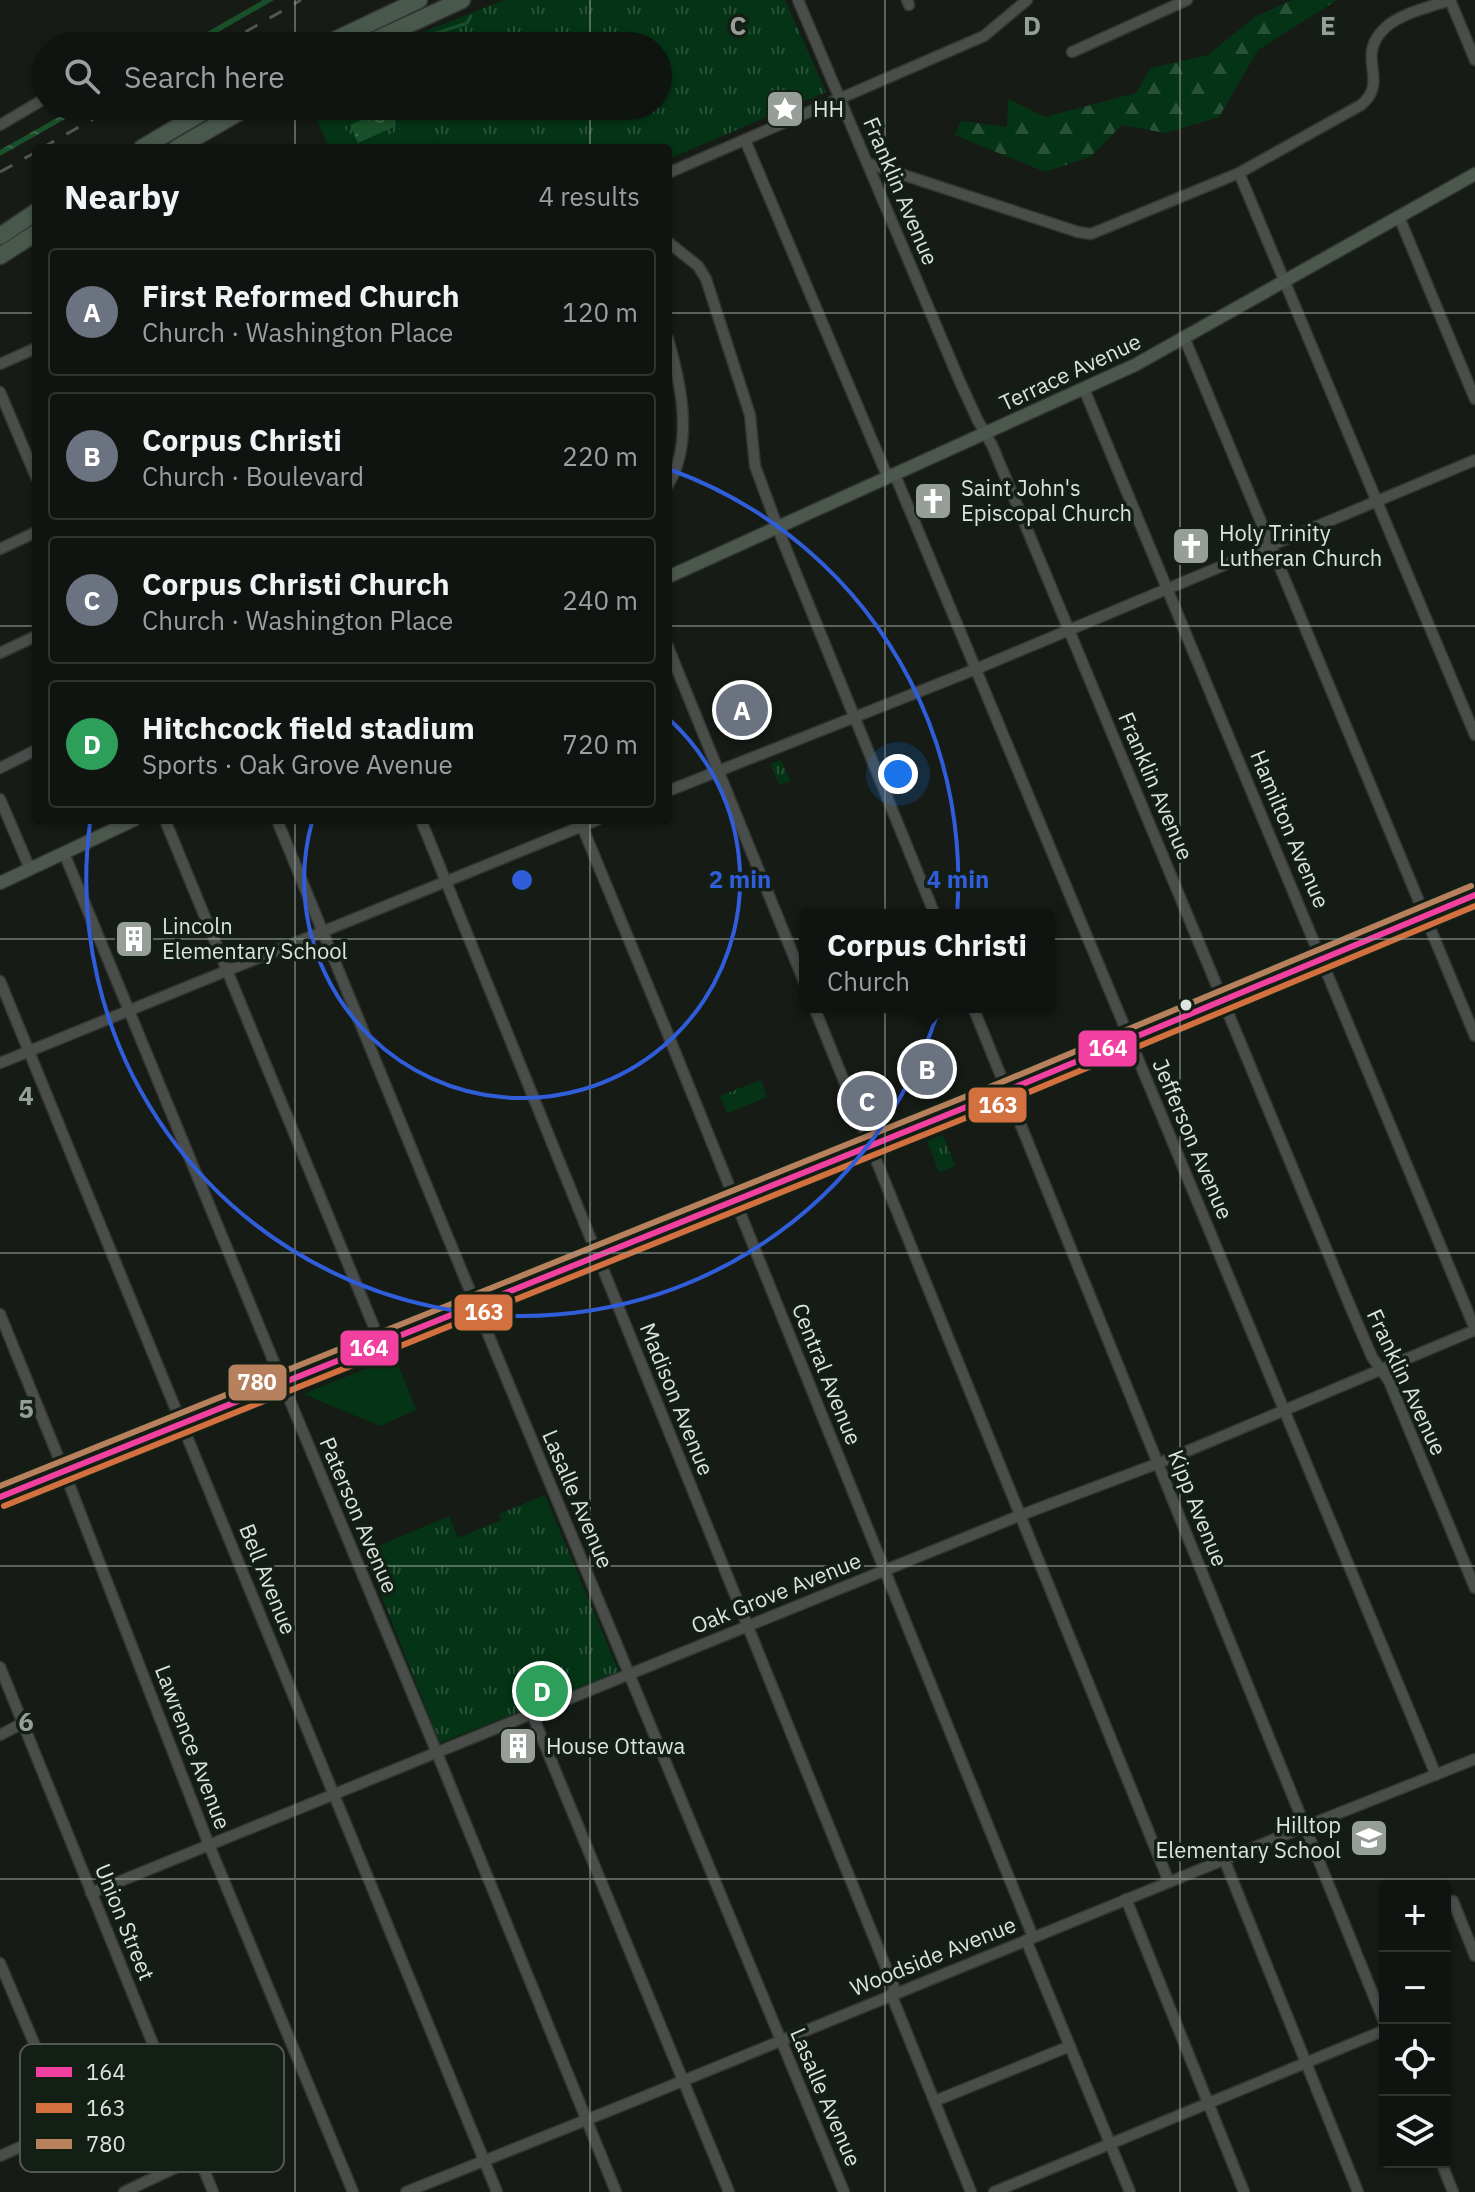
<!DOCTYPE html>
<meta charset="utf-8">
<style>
body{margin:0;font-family:"IBM Plex Sans",sans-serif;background:#191d19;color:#f1f3f6}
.controls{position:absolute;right:24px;bottom:24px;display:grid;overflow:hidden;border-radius:8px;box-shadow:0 2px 6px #0004}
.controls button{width:72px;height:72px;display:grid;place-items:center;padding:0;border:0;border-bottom:2px solid #303330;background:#101410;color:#f1f3f6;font:40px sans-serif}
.you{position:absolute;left:898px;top:774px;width:28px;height:28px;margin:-20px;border:6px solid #fff;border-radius:50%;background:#1a73e8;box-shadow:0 0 0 12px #1a73e833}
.badge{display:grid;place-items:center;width:52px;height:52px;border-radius:50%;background:#979e98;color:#fff;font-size:26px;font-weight:700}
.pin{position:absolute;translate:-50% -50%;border:4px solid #fff;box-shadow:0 2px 8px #0006}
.popup{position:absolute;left:799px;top:909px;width:256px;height:104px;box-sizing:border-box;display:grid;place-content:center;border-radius:8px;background:#101410;filter:drop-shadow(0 2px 6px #0005);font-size:26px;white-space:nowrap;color:#9c9e9f}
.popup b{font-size:30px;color:#f1f3f6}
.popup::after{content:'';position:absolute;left:50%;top:100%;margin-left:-16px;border:16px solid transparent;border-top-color:#101410}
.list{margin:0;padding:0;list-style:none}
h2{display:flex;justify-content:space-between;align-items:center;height:104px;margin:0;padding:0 32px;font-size:34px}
h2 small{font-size:26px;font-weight:400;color:#9c9e9f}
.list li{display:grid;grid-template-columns:52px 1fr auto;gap:24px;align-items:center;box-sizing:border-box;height:128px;margin:0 16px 16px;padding:0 16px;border:2px solid #303330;border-radius:8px}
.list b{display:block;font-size:30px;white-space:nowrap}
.list p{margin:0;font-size:26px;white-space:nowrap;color:#9c9e9f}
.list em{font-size:26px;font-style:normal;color:#9c9e9f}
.icon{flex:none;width:44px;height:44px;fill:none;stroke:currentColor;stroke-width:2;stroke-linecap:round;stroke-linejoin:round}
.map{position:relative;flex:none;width:1475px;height:2192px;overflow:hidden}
.search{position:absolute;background:#101410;box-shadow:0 2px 6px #0004;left:32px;top:32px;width:640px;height:88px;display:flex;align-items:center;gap:20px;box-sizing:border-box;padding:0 28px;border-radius:44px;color:#9c9e9f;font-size:30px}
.panel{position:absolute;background:#101410;box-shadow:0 2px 6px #0004;left:32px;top:144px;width:640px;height:680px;border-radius:8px}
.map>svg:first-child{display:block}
</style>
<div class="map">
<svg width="1475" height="2192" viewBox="0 0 1475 2192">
<defs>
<pattern id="forest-firs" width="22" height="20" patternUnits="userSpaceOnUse" patternTransform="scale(2)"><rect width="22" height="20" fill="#043415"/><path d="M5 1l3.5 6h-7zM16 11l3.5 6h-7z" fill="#285137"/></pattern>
<pattern id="park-tufts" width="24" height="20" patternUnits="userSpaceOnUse" patternTransform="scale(2)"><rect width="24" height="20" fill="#043415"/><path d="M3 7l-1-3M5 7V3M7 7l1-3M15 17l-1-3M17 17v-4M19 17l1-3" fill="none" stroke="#285137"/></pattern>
<pattern id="water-ripples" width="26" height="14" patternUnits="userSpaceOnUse" patternTransform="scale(2)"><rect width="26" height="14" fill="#194f29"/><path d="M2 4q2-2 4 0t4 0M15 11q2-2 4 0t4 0" fill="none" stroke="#3a6848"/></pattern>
</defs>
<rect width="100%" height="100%" fill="#161b16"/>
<!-- grass -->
<g fill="#043415">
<polygon points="311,106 422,106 440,148 329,148"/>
<polygon points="395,1357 416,1410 380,1426 303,1394"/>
</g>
<!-- forest -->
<polygon fill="url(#forest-firs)" points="1292,0 1337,0 1258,50 1219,117 1165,133 1122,125 1090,157 1045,172 955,135 961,121 1007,127 1008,99 1045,117 1136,93 1151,68 1208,55 1256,16"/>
<!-- park -->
<g fill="url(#park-tufts)">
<polygon points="504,0 785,0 826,92 668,159 668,148 432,148 439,145 422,106 658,106 658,46 396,45 411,37"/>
<path d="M351 106H394L400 113 402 127C387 136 372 147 354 148L343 123 353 116Z"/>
<polygon points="781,760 790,781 779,785 771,764"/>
<polygon points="761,1080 767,1097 727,1113 720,1096"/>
<polygon points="943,1135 955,1166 939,1172 927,1141"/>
<polygon points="545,1495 619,1672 440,1743 364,1552 449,1516 458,1538 501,1520 499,1514"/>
</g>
<!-- water -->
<g fill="url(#water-ripples)">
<polygon points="263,0 274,0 194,46 183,46"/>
<polygon points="78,106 88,106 0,156 0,150"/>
<polygon points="356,106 374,106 377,113 388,108 395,119 396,126 358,143 350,125 362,120"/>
</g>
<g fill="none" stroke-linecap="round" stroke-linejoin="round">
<!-- stream -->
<polyline stroke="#194f29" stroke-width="3" points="409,40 413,43 431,35 467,23 471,16"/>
<defs>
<g id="minor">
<polyline points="798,0 960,382 978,421 992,445 1350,1306 1372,1357 1389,1381 1475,1588"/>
<polyline points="907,0 909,5"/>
<polyline points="1450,0 1475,60"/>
<polyline points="1072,52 1187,0"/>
<polyline points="0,125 46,98"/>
<polyline points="745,140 888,478"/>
<path d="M867 163 1078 232 1091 234 1239 173 1361 105C1391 80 1353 57 1386 27 1402 13 1430 7 1450 0"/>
<polyline points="668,173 984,36 1027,0"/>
<polyline points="1239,173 1475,735"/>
<polyline points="1399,217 1475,399"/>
<polyline points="668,242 698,266 706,279 750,415 755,466 782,539 935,915"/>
<polyline points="1184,337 1475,1036"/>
<path d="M668 339C681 384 694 442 668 485"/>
<polyline points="0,364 36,348"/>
<polyline points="1084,389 1475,1329"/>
<polyline points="0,392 36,477"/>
<polyline points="895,475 1436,1775"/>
<polyline points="0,549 36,532"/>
<polyline points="668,647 805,984"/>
<polyline points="0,653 36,636"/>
<polyline points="0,768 36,750"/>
<polyline points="668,791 976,669 1475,460"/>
<polyline points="0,799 30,869"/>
<polyline points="165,820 381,1344"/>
<polyline points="277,820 444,1228 844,2192"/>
<polyline points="421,820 896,1992"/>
<polyline points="582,826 667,1032 1033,1937"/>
<polyline points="64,853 278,1372 437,1753 616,2192"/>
<polyline points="0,981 497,2192"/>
<polyline points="814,1007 1169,1882"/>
<polyline points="973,1007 1385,2024"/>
<polyline points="0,1063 597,820"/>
<polyline points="0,1314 64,1471 209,1845 353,2192"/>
<polyline points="0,1497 1006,1091 1475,895"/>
<polyline points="0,1667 213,2192"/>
<polyline points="532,1714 729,2192"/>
<polyline points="0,1735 23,1723"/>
<polyline points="1224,1859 1358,2192"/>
<polyline points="91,1893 1021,1515 1159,1463 1475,1330"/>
<polyline points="1126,1899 1244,2192"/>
<polyline points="1453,1901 1475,1956"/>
<polyline points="1026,1940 1130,2192"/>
<polyline points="0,1963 37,2050 48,2064"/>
<polyline points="891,1994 971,2192"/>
<polyline points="935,2101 1070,2046"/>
<polyline points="0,2156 168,2081"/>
<polyline points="1441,2162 1453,2192"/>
<polyline points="124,2192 198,2157"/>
<polyline points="406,2192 631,2102 1304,1827 1475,1759"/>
<polyline points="994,2192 1385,2030"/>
</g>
<g id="major">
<polyline points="668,577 1135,365 1475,174"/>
<polyline points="0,883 134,820"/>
</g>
<g id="highway">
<polyline points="322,46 419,0"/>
<polyline points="362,46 462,0"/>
<polyline points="142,148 213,106"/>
<polyline points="177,148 250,106"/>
<polyline points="0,236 36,212"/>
<polyline points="0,256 36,233"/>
</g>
</defs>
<!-- minor casing -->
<use href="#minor" stroke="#323532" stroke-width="13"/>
<!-- major casing -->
<use href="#major" stroke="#323532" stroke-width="15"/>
<!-- highway casing -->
<use href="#highway" stroke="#323532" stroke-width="19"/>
<!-- minor -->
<use href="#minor" stroke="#4a4e4b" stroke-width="10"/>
<!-- major -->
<use href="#major" stroke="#4c584e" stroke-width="12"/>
<!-- highway -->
<use href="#highway" stroke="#49584d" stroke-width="16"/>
<!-- rail -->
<g stroke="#525652" stroke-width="3" stroke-dasharray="14 14" stroke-linecap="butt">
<polyline points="221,46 301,0"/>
<polyline points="42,148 116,106"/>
<polyline points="0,172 36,152"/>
</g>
<defs>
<polyline id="bus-1" points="0,1497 1006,1091 1475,895"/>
<polyline id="bus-2" points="4,1506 1010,1100 1475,906"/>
<polyline id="bus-3" points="0,1486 1002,1082 1471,886"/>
</defs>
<!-- bus-1 casing -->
<use href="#bus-1" stroke="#131e15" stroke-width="12"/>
<!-- bus-2 casing -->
<use href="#bus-2" stroke="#131e15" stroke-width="12"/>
<!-- bus-3 casing -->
<use href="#bus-3" stroke="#131e15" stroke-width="12"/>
<!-- bus-1 -->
<use href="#bus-1" stroke="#f240a1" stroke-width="6"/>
<!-- bus-2 -->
<use href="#bus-2" stroke="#d3703f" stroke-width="6"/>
<!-- bus-3 -->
<use href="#bus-3" stroke="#b6815c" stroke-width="6"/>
</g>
<!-- grid -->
<path fill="none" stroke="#979e98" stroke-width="2" stroke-opacity="0.55" d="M295 0V46M590 0V46M885 0V2192M1180 0V2192M295 106V148M590 106V148M0 313H36M668 313H1475M0 626H36M668 626H1475M295 820V2192M590 820V2192M0 939H1475M0 1253H1475M0 1566H1475M0 1879H1475"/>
<!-- distance rings -->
<g fill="none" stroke="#305dd9" stroke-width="4">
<path d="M669 719A218 218 0 1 1 312 822"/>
<path d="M671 470A436 436 0 1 1 90 823"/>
</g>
<!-- icons -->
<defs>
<symbol id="sight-square" viewBox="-11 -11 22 22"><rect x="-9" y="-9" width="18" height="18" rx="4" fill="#979e98" stroke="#131e15"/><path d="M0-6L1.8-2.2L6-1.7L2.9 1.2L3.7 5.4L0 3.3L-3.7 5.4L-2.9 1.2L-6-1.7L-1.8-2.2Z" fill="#fff"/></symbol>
<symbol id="church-square" viewBox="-11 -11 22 22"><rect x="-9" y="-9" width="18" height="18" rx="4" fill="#979e98" stroke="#131e15"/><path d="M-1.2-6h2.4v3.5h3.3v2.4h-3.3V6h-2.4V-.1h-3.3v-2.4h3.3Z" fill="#fff"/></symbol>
<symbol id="building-square" viewBox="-11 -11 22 22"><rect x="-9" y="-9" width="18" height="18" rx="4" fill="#979e98" stroke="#131e15"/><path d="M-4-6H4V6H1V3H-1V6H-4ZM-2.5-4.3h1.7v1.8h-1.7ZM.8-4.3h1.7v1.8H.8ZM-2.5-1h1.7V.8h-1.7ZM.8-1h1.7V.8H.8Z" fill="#fff"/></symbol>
<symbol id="school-square" viewBox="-11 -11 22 22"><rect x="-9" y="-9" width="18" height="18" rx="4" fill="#979e98" stroke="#131e15"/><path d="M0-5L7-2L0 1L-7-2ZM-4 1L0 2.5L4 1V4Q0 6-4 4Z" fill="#fff"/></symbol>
</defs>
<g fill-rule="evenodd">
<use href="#sight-square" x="763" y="87" width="44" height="44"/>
<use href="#church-square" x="911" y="479" width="44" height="44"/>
<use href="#church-square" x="1169" y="524" width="44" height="44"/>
<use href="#building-square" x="112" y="917" width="44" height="44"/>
<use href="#building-square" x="496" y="1724" width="44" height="44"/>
<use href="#school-square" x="1347" y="1816" width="44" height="44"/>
</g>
<!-- markers -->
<circle fill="#dde4de" stroke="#131e15" stroke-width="3" cx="1186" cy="1005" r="7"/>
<g text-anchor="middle" stroke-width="7" stroke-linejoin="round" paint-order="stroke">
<!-- poi labels -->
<g font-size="22" fill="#dde4de" stroke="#131e15" text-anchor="start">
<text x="813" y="117">HH</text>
<text x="961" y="496">Saint John's<tspan x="961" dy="25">Episcopal Church</tspan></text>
<text x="1219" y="541">Holy Trinity<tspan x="1219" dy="25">Lutheran Church</tspan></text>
<text x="162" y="934">Lincoln<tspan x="162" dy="25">Elementary School</tspan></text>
<text x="546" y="1754">House Ottawa</text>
<text x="1341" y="1833" text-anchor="end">Hilltop<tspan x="1341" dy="25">Elementary School</tspan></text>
</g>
<!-- street labels -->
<g font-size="22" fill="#dde4de" stroke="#131e15">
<text transform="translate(901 191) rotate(67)" y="8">Franklin Avenue</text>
<text transform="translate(1070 372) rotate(-25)" y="8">Terrace Avenue</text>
<text transform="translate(1156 786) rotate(67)" y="8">Franklin Avenue</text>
<text transform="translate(1290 829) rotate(67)" y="8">Hamilton Avenue</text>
<text transform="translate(1193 1139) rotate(67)" y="8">Jefferson Avenue</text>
<text transform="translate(827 1374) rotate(68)" y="8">Central Avenue</text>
<text transform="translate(1407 1382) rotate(65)" y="8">Franklin Avenue</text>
<text transform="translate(677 1399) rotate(68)" y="8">Madison Avenue</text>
<text transform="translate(578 1499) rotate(67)" y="8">Lasalle Avenue</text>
<text transform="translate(1198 1508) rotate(68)" y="8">Kipp Avenue</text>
<text transform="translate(359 1515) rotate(67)" y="8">Paterson Avenue</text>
<text transform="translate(268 1579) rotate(68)" y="8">Bell Avenue</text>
<text transform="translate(776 1593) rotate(-22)" y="8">Oak Grove Avenue</text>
<text transform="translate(193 1747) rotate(69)" y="8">Lawrence Avenue</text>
<text transform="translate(125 1922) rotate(68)" y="8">Union Street</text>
<text transform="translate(933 1956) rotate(-22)" y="8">Woodside Avenue</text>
<text transform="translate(826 2097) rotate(67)" y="8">Lasalle Avenue</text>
</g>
</g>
<!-- legend -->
<rect x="20" y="2044" width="264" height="128" rx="12" fill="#131e15" stroke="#505951" stroke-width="2"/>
<rect x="36" y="2067" width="36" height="10" fill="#f240a1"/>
<rect x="36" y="2103" width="36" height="10" fill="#d3703f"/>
<rect x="36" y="2139" width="36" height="10" fill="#b6815c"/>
<g font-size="22" fill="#dde4de">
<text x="86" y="2080">164</text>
<text x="86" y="2116">163</text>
<text x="86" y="2152">780</text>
</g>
<g font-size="26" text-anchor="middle" font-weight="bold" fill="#979e98" stroke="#131e15" stroke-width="7" stroke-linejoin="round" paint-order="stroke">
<text x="738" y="35">C</text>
<text x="1032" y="35">D</text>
<text x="1328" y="35">E</text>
<text x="26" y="1105">4</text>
<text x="26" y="1418">5</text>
<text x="26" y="1731">6</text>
</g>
<circle cx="522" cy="880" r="12" fill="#305dd9" stroke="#131e15" stroke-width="4"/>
<g font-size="24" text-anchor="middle" font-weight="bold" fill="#305dd9" stroke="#131e15" stroke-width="7" stroke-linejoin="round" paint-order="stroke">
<text x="740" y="888">2 min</text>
<text x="958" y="888">4 min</text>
</g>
<g stroke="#131e15" stroke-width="3">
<rect x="1077" y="1029" width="61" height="39" rx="8" fill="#f240a1"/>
<rect x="967" y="1086" width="61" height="38" rx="8" fill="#d3703f"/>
<rect x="453" y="1293" width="61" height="39" rx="8" fill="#d3703f"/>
<rect x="339" y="1329" width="61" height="38" rx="8" fill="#f240a1"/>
<rect x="227" y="1363" width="61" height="39" rx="8" fill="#b6815c"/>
</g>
<g font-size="22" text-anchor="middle" font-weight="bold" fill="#fff">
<text x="1108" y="1056">164</text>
<text x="998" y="1113">163</text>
<text x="484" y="1320">163</text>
<text x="369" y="1356">164</text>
<text x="257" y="1390">780</text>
</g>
</svg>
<div class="controls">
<button>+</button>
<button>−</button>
<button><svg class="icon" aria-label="locate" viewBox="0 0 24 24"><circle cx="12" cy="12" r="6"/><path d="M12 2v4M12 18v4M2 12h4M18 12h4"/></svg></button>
<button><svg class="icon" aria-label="layers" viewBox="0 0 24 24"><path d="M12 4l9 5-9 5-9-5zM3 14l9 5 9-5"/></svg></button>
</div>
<div class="you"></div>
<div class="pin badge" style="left:742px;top:710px;background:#6b7280">A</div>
<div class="pin badge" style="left:927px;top:1069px;background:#6b7280">B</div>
<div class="popup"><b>Corpus Christi</b>Church</div>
<div class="pin badge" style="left:867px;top:1101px;background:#6b7280">C</div>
<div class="pin badge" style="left:542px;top:1691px;background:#2e9e5b">D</div>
<div class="search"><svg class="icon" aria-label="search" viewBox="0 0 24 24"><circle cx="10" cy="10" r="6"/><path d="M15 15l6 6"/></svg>Search here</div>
<section class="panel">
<h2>Nearby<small>4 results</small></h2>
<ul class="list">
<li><span class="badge" style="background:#6b7280">A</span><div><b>First Reformed Church</b><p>Church · Washington Place</p></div><em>120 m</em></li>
<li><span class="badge" style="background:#6b7280">B</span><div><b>Corpus Christi</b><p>Church · Boulevard</p></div><em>220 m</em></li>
<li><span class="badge" style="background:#6b7280">C</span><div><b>Corpus Christi Church</b><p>Church · Washington Place</p></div><em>240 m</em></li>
<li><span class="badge" style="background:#2e9e5b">D</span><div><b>Hitchcock field stadium</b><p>Sports · Oak Grove Avenue</p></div><em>720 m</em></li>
</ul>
</section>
</div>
